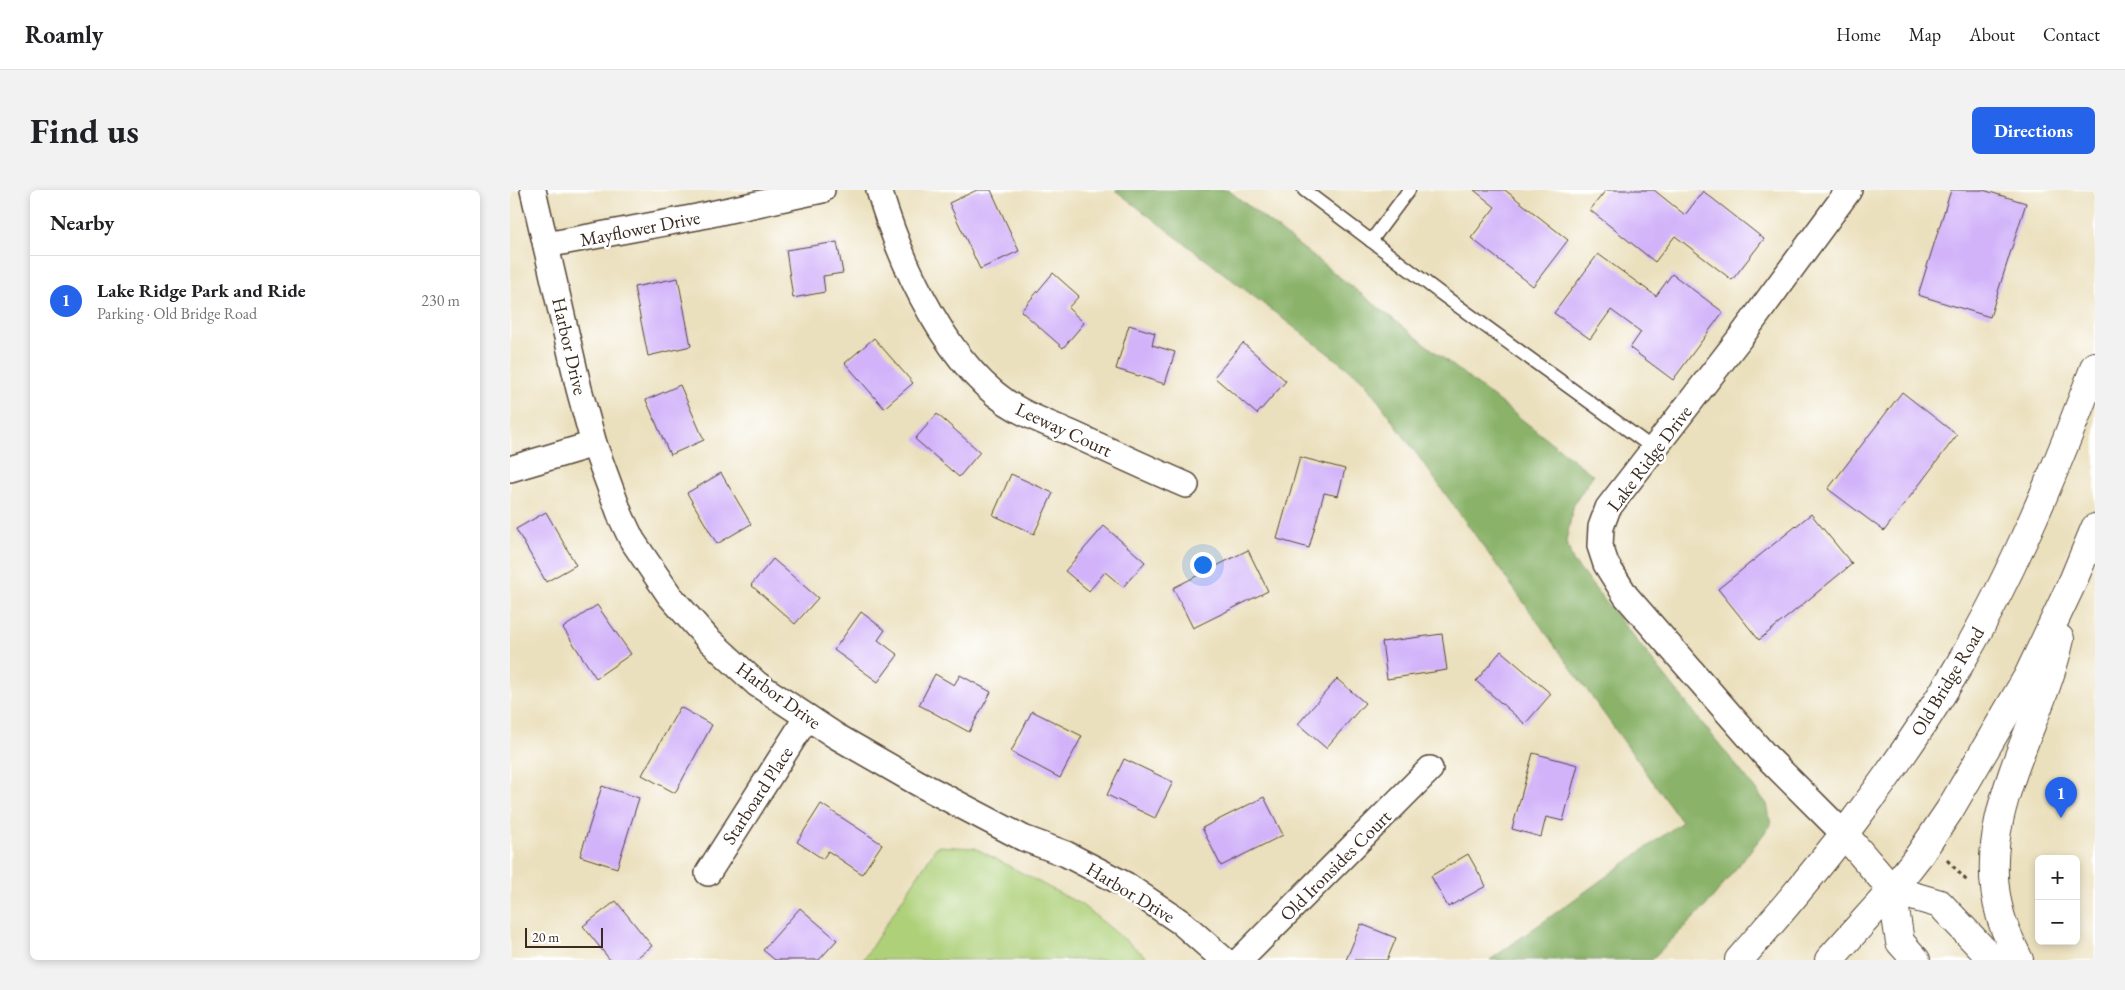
<!DOCTYPE html>
<meta charset="utf-8">
<style>
body{margin:0;font-family:"EB Garamond",serif;background:#f2f2f2;color:#202124}
.controls{position:absolute;right:15px;bottom:15px;display:grid;overflow:hidden;border-radius:8px;box-shadow:0 2px 8px #0003}
.controls button{width:45px;height:45px;display:grid;place-items:center;padding:0;border:0;border-bottom:1px solid #e0e0e0;background:#fff;color:#202124;font:25px sans-serif}
.scale{position:absolute;left:15px;bottom:12px;width:78px;box-sizing:border-box;padding-left:5px;border:2px solid #3b2a1e;border-top:0;font-size:14px;line-height:18px;white-space:nowrap;color:#3b2a1e;-webkit-text-stroke:4px #fff;paint-order:stroke}
.you{position:absolute;left:692px;top:374px;width:18px;height:18px;margin:-12px;border:4px solid #fff;border-radius:50%;background:#1a73e8;box-shadow:0 0 0 8px #1a73e833}
.badge{display:grid;place-items:center;width:32px;height:32px;border-radius:50%;background:#2563eb;color:#fff;font-size:16px;font-weight:700}
.pin{position:absolute;translate:-50% -41px;filter:drop-shadow(0 1px 2px #0008)}
.pin::after{content:'';position:absolute;top:26px;width:18px;height:15px;background:inherit;clip-path:polygon(0 0,100% 0,50% 100%)}
.list{margin:0;padding:0;list-style:none}
h2{display:flex;justify-content:space-between;align-items:center;height:65px;margin:0;padding:0 20px;font-size:21px}
h2 small{font-size:16px;font-weight:400;color:#757577}
.list li{display:grid;grid-template-columns:32px 1fr auto;gap:15px;align-items:center;box-sizing:border-box;height:90px;padding:0 20px;border-top:1px solid #e0e0e0}
.list b{display:block;font-size:19px;white-space:nowrap}
.list p{margin:0;font-size:16px;white-space:nowrap;color:#757577}
.list em{font-size:16px;font-style:normal;color:#757577}
.map{position:relative;flex:none;width:1585px;height:770px;overflow:hidden;border-radius:8px}
header{display:flex;align-items:center;gap:30px;box-sizing:border-box;height:70px;padding:0 25px;background:#fff;border-bottom:1px solid #e0e0e0}
header strong{font-size:24px}
nav{display:flex;gap:28px;margin-inline-start:auto;font-size:18px}
.intro{display:flex;align-items:center;justify-content:space-between;box-sizing:border-box;height:120px;padding:0 30px}
h1{margin:0;font-size:35px}
.button{padding:12px 22px;border-radius:8px;background:#2563eb;color:#fff;font-size:18px;font-weight:700}
main{display:flex;gap:30px;padding:0 30px}
aside{flex:1;background:#fff;border-radius:8px;box-shadow:0 2px 8px #0003}
.map>svg:first-child{display:block}
</style>
<header>
<strong>Roamly</strong>
<nav><a>Home</a><a>Map</a><a>About</a><a>Contact</a></nav>
</header>
<div class="intro"><h1>Find us</h1><a class="button">Directions</a></div>
<main>
<aside>
<h2>Nearby<small></small></h2>
<ul class="list">
<li><span class="badge">1</span><div><b>Lake Ridge Park and Ride</b><p>Parking · Old Bridge Road</p></div><em>230 m</em></li>
</ul>
</aside>
<div class="map">
<svg width="1585" height="770" viewBox="0 0 1585 770">
<rect width="100%" height="100%" fill="#fff"/>
<filter id="ink" filterUnits="userSpaceOnUse"><feTurbulence type="fractalNoise" baseFrequency=".02" numOctaves="2"/><feDisplacementMap in="SourceGraphic" scale="10" xChannelSelector="R" yChannelSelector="G"/><feConvolveMatrix kernelMatrix="1 2 1 2 8 2 1 2 1" color-interpolation-filters="sRGB"/></filter>
<filter id="wash" filterUnits="userSpaceOnUse"><feTurbulence type="fractalNoise" baseFrequency=".0096" numOctaves="4" result="noise"/><feDisplacementMap in="SourceGraphic" scale="20" xChannelSelector="R" yChannelSelector="G"/><feGaussianBlur stdDeviation="1.12" result="paint"/><feColorMatrix in="noise" values="0 0 0 0 0 0 0 0 0 0 0 0 0 0 0 0 0 1.4 0 .05"/><feComposite in="paint" operator="in"/></filter>
<g filter="url(#wash)">
<rect width="100%" height="100%" fill="#ebe0bd"/>
<!-- green -->
<polygon fill="#aed079" stroke="#747d4c" points="427,656 465,658 572,715 640,770 353,770"/>
<!-- forest -->
<polygon fill="#8ab269" stroke="#626e44" points="605,0 718,0 1083,285 1064,314 1056,351 1063,371 1257,614 1261,635 1195,717 1141,770 980,770 1172,632 854,191"/>
<g id="blocks">
<!-- building -->
<g fill="#d2b3f9">
<polygon points="467,0 481,0 509,61 470,79 439,13"/>
<polygon points="964,0 995,0 1058,50 1023,96 961,48 985,17"/>
<polygon points="1096,0 1144,0 1175,25 1193,1 1254,49 1222,90 1165,46 1145,72 1080,20"/>
<polygon points="1441,0 1473,0 1516,13 1480,127 1408,105"/>
<polygon points="327,52 333,83 313,86 315,102 283,108 276,60"/>
<polygon points="1088,64 1146,106 1162,84 1213,122 1163,190 1120,158 1131,142 1101,120 1080,149 1044,123"/>
<polygon points="543,83 569,106 558,118 574,133 553,158 511,121"/>
<polygon points="168,88 181,156 138,166 124,97"/>
<polygon points="619,135 645,143 642,155 665,162 655,194 606,179"/>
<polygon points="364,148 403,193 374,218 335,173"/>
<polygon points="733,153 776,191 747,224 704,187"/>
<polygon points="170,195 194,250 160,265 136,210"/>
<polygon points="1392,202 1447,245 1374,341 1318,299"/>
<polygon points="427,224 470,262 449,287 405,249"/>
<polygon points="790,267 835,279 828,306 814,303 799,358 767,349"/>
<polygon points="211,283 241,334 207,354 177,303"/>
<polygon points="501,284 543,303 524,344 483,325"/>
<polygon points="36,322 66,375 36,392 6,339"/>
<polygon points="1301,324 1342,374 1249,450 1208,399"/>
<polygon points="594,336 635,372 613,397 595,382 579,401 555,381"/>
<polygon points="738,360 758,401 683,438 663,398"/>
<polygon points="263,369 308,408 285,434 241,395"/>
<polygon points="87,415 121,464 86,488 53,438"/>
<polygon points="351,422 375,440 368,450 388,465 368,492 324,460"/>
<polygon points="932,444 937,480 877,489 872,452"/>
<polygon points="991,461 1041,504 1015,534 966,491"/>
<polygon points="425,484 444,495 450,485 481,502 459,542 409,515"/>
<polygon points="827,489 855,513 816,558 788,534"/>
<polygon points="170,517 202,535 165,603 132,585"/>
<polygon points="522,521 572,546 550,588 501,562"/>
<polygon points="1023,563 1068,575 1053,631 1036,627 1031,647 1002,639"/>
<polygon points="614,569 663,592 645,628 597,605"/>
<polygon points="92,596 129,608 107,678 70,666"/>
<polygon points="754,607 773,645 711,676 692,638"/>
<polygon points="311,614 372,654 352,684 318,661 313,669 287,652"/>
<polygon points="958,664 976,696 938,717 921,686"/>
<polygon points="106,711 142,756 124,770 100,770 73,736"/>
<polygon points="290,718 327,750 309,770 265,770 253,760"/>
<polygon points="851,734 886,748 877,770 836,770"/>
</g>
</g>
</g>
<g filter="url(#ink)">
<use href="#blocks" fill-opacity="0" stroke="#554536" stroke-width="1"/>
<g fill="none" stroke-linecap="round" stroke-linejoin="round">
<defs>
<g id="service">
<polyline points="794,0 930,103 1144,259"/>
<polyline points="861,51 899,0"/>
</g>
<g id="minor">
<polyline points="23,0 69,199 84,254 111,327 122,350 160,406 197,448 247,494 326,546 408,593 513,648 556,664 616,695 672,733 714,770"/>
<path d="M369 0C391 74 439 182 509 220 527 230 547 237 565 245 602 262 639 279 676 295"/>
<polyline points="36,55 187,27 312,0"/>
<polyline points="0,279 84,254"/>
<polyline points="1335,645 1254,564 1116,406 1096,374 1090,356 1091,337 1098,318 1233,144 1339,0"/>
<polyline points="198,683 297,527"/>
<polyline points="730,770 920,579"/>
</g>
<g id="primary">
<polyline points="1335,645 1382,700 1390,752 1406,770"/>
<polyline points="1382,700 1430,714 1483,770"/>
<path d="M1229 770C1310 678 1385 584 1447 479 1503 383 1546 280 1585 176"/>
<polyline points="1319,770 1382,700 1410,664 1439,621 1518,486 1563,391 1585,338"/>
<path d="M1509 770C1502 755 1494 740 1490 724 1463 628 1530 539 1550 449"/>
</g>
</defs>
<!-- service casing -->
<use href="#service" stroke="#554536" stroke-width="15"/>
<!-- minor casing -->
<use href="#minor" stroke="#554536" stroke-width="28"/>
<!-- primary casing -->
<use href="#primary" stroke="#554536" stroke-width="30"/>
<!-- path -->
<polyline stroke="#554536" stroke-width="3" stroke-dasharray="4 4" stroke-linecap="butt" points="1437,670 1457,691"/>
<!-- service -->
<use href="#service" stroke="#fff" stroke-width="12"/>
<!-- minor -->
<use href="#minor" stroke="#fff" stroke-width="25"/>
<!-- primary -->
<use href="#primary" stroke="#fff" stroke-width="28"/>
</g>
</g>
<g text-anchor="middle" stroke-width="5" stroke-linejoin="round" paint-order="stroke">
<!-- street labels -->
<g font-size="19" fill="#3b2a1e" stroke="#fff">
<text transform="translate(130 38) rotate(-11)" y="7">Mayflower Drive</text>
<text transform="translate(60 156) rotate(77)" y="7">Harbor Drive</text>
<text transform="translate(554 239) rotate(25)" y="7">Leeway Court</text>
<text transform="translate(1139 268) rotate(-53)" y="7">Lake Ridge Drive</text>
<text transform="translate(1437 491) rotate(-59)" y="7">Old Bridge Road</text>
<text transform="translate(269 505) rotate(36)" y="7">Harbor Drive</text>
<text transform="translate(247 605) rotate(-57)" y="7">Starboard Place</text>
<text transform="translate(825 675) rotate(-45)" y="7">Old Ironsides Court</text>
<text transform="translate(621 702) rotate(31)" y="7">Harbor Drive</text>
</g>
</g>
</svg>
<div class="controls">
<button>+</button>
<button>−</button>
</div>
<div class="scale">20 m</div>
<div class="you"></div>
<div class="pin badge" style="left:1551px;top:628px">1</div>
</div>
</main>
